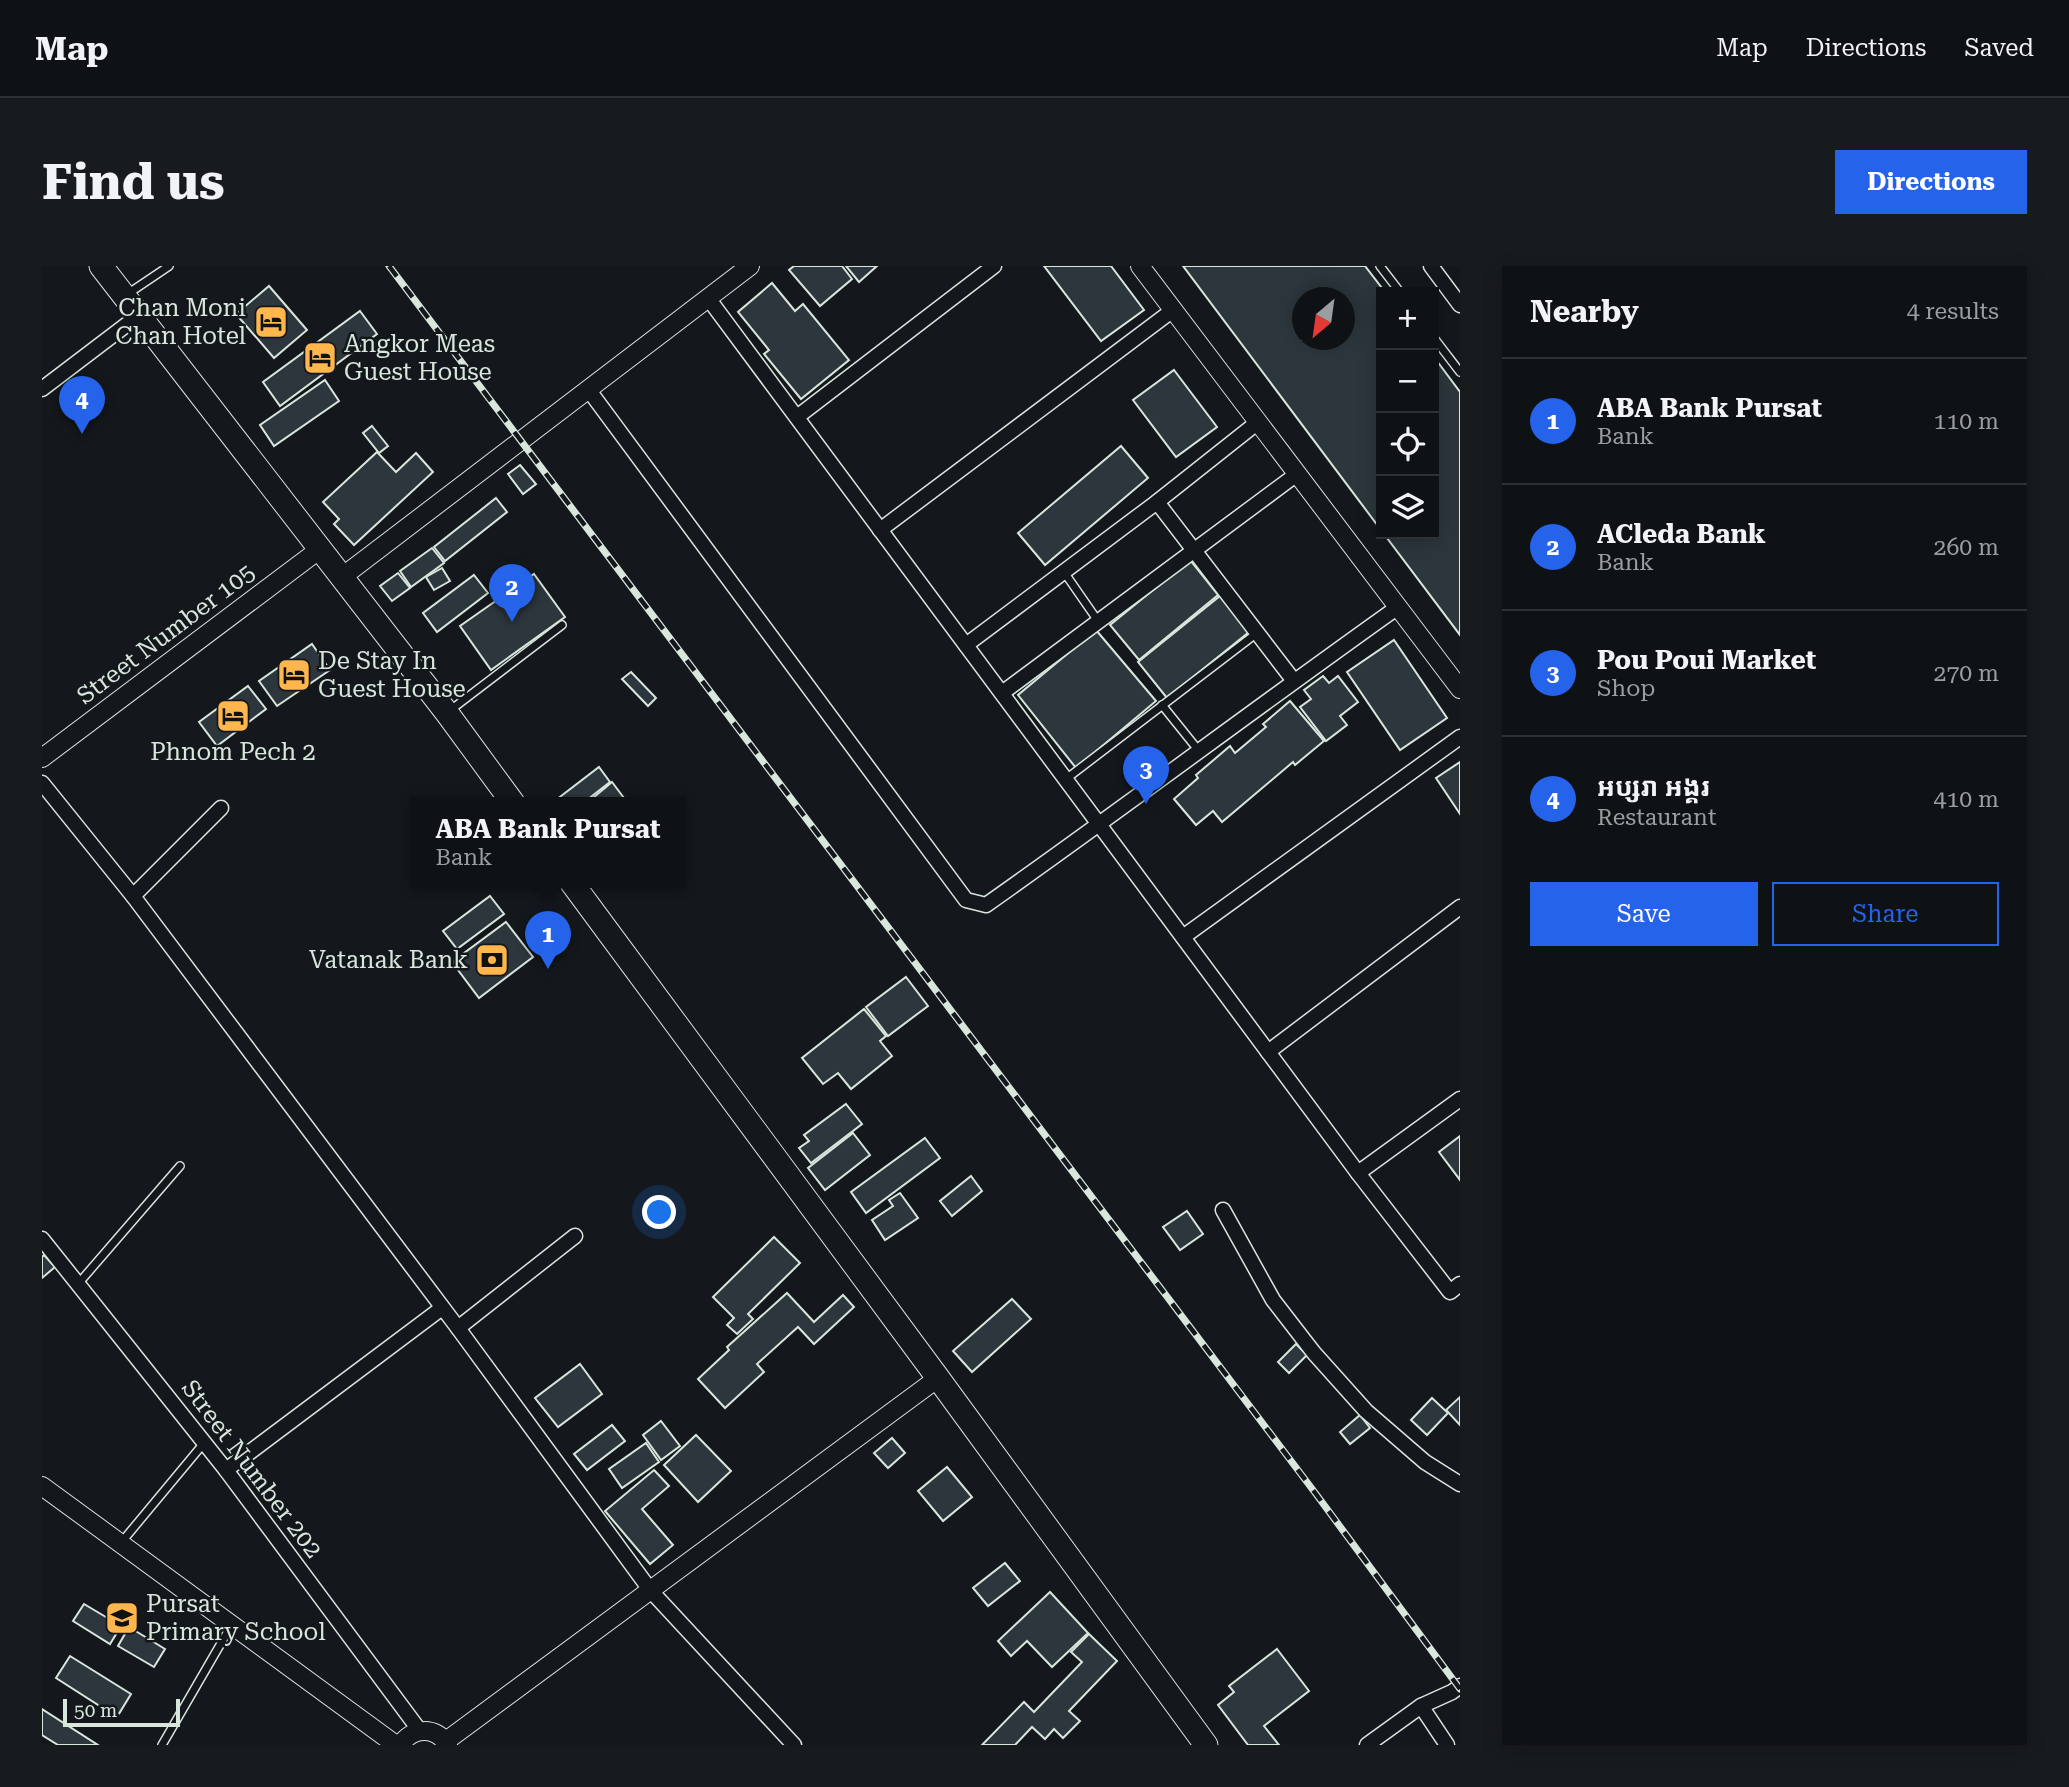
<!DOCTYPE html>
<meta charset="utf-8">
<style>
body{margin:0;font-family:"Roboto Serif","Noto Sans Khmer",serif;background:#181b1e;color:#f1f3f6}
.controls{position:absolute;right:21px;top:21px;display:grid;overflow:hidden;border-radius:0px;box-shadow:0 4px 18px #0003}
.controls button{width:63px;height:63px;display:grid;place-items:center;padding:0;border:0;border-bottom:2px solid #2f3234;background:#0f1215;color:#f1f3f6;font:35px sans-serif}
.compass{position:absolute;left:1250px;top:21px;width:63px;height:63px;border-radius:50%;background:#0f1215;box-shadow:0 4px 18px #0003;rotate:209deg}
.scale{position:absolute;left:21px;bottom:18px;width:117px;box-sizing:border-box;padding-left:7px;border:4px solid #d8e6dc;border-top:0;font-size:19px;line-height:24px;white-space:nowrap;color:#d8e6dc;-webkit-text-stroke:5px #14181c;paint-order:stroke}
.you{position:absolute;left:618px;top:947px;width:24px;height:24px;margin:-18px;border:5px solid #fff;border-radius:50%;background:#1a73e8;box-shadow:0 0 0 10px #1a73e833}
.badge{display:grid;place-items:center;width:46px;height:46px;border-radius:50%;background:#2563eb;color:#fff;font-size:23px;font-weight:700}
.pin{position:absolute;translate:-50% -58px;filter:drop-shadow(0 2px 4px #0008)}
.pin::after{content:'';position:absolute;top:37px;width:24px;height:21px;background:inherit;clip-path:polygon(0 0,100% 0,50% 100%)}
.popup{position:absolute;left:368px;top:531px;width:276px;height:91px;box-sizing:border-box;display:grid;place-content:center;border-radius:0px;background:#0f1215;filter:drop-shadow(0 2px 5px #0005);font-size:23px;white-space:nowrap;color:#9b9ea0}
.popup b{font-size:26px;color:#f1f3f6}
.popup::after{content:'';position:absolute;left:50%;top:100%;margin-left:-14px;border:14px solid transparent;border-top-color:#0f1215}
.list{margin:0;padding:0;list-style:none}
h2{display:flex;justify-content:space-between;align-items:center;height:91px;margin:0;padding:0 28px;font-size:30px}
h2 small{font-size:23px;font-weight:400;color:#9b9ea0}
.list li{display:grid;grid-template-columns:46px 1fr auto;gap:21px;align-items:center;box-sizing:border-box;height:126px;padding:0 28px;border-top:2px solid #2f3234}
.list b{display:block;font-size:26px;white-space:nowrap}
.list p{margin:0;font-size:23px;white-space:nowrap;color:#9b9ea0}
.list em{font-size:23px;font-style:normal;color:#9b9ea0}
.actions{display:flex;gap:14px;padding:21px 28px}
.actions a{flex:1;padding:16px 0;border:2px solid #2563eb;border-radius:0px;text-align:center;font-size:24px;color:#2563eb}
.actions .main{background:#2563eb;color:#fff}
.icon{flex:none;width:38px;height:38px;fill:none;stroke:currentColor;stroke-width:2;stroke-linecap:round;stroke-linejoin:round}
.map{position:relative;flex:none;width:1418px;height:1479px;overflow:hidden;border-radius:0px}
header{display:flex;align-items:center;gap:42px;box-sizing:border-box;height:98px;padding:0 35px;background:#0f1215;border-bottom:2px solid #2f3234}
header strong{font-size:33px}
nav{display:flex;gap:38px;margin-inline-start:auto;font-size:24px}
.intro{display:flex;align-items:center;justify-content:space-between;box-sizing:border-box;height:168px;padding:0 42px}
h1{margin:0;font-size:49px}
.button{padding:18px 32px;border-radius:0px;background:#2563eb;color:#fff;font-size:24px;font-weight:700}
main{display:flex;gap:42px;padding:0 42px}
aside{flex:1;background:#0f1215;border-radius:0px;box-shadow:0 4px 18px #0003}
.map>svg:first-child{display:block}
</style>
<header>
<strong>Map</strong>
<nav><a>Map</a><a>Directions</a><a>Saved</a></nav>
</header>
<div class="intro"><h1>Find us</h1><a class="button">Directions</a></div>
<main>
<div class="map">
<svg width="1418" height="1479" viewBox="0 0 1418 1479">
<rect width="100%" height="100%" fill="#14181c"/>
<!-- building -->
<g fill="#2c363c" stroke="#d8e6dc" stroke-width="2" fill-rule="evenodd">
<polygon points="752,0 800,0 810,13 778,40 747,4"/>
<polygon points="804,0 835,0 817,16"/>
<polygon points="1002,0 1069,0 1102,44 1059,75"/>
<path d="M1141 0H1323L1343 26H1339V264ZM1260 32H1302V74H1260Z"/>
<polygon points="730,17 753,45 761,38 807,94 759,133 722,88 727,84 696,46"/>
<polygon points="227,20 265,64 232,92 194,48"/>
<polygon points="318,45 335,68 238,140 221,116"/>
<polygon points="1392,91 1418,126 1418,369 1342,268 1392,268"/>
<polygon points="1132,104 1175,161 1134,191 1091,134"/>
<polygon points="283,114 297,135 232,180 218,159"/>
<polygon points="330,160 346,180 337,187 321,167"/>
<polygon points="1079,180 1106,212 1003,299 976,267"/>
<polygon points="335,186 354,206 374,187 391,206 312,279 292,258 297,253 281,236"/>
<polygon points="478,199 494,218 481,228 466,208"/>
<polygon points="454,232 465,246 403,295 392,281"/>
<polygon points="390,282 402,297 369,321 358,305"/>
<polygon points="1148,294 1176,329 1097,394 1068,359"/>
<polygon points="400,302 408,315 392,324 384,311"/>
<polygon points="356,307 368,322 350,335 338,320"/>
<polygon points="492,308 523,351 449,404 418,360"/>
<polygon points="432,309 446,327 395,366 381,347"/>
<polygon points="1178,330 1207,366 1125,432 1096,396"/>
<polygon points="1054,364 1114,435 1034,502 976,429"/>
<polygon points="1352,374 1405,452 1358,484 1305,406"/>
<polygon points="270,378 288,404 235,440 217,415"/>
<polygon points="589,406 614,432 606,440 580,413"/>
<polygon points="1281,410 1287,417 1296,410 1316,436 1298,450 1305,459 1284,475 1258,441 1269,433 1262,424"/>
<polygon points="206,420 224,443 175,480 157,456"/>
<polygon points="1248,435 1282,475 1253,499 1251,496 1180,556 1171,545 1154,559 1132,533 1156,512 1154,509 1188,480 1193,487 1224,461 1221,458"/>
<polygon points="1418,496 1418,548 1394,512"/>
<polygon points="557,501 568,516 541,537 510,537"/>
<polygon points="570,516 582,532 576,537 545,537"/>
<polygon points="448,630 462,648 415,683 401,665"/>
<polygon points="464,656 491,691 437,732 410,696"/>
<polygon points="864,711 886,740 846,770 824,741"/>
<polygon points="822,743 844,770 838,775 850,790 809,823 796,807 781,818 760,792"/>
<polygon points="804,838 820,858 769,897 757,882 767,875 762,869"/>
<polygon points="811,867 828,889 783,924 766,902"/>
<polygon points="1418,870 1418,914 1397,886"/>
<polygon points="883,872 898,892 824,947 809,926"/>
<polygon points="929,910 940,925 910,950 898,935"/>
<polygon points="858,927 876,952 843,974 830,954 851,940 847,934"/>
<polygon points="1145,945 1161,968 1138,984 1121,961"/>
<polygon points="732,971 758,997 706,1048 711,1053 695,1068 685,1059 692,1052 671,1031"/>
<polygon points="2,989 13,1001 0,1012 0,991"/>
<polygon points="745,1027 772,1056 801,1029 812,1041 772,1078 756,1061 715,1098 722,1106 683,1142 656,1113 687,1084 685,1081"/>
<polygon points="970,1033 989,1053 930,1106 911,1085"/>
<polygon points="1254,1078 1265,1089 1247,1107 1236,1096"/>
<polygon points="538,1098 560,1128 516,1161 493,1132"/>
<polygon points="1418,1131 1418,1159 1404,1144"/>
<polygon points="1390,1132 1406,1147 1385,1169 1369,1154"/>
<polygon points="1318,1149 1328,1162 1308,1178 1298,1166"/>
<polygon points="619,1155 638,1180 619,1194 601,1169"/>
<polygon points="570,1159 583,1175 545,1204 532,1188"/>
<polygon points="654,1169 689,1205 656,1236 622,1199"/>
<polygon points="850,1172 863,1187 846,1202 832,1187"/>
<polygon points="604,1177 617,1196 580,1222 567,1203"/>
<polygon points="905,1201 930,1231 901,1255 876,1225"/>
<polygon points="612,1204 627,1220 600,1243 631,1279 608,1298 563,1245"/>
<polygon points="963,1297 978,1315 946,1340 931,1322"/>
<polygon points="1008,1326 1046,1367 1010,1401 985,1375 969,1390 956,1375"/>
<polygon points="42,1338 79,1360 68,1378 31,1355"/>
<polygon points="87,1361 123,1383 112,1401 76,1380"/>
<polygon points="1047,1368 1075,1395 1027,1445 1038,1455 1021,1472 1012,1463 1003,1473 990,1461 973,1479 940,1479 982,1436 992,1446 1040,1396 1029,1386"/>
<polygon points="1235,1383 1267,1425 1222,1460 1237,1479 1206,1479 1176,1439 1192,1426 1187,1420"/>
<polygon points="28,1390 89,1428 75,1451 14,1412"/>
<polygon points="0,1443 56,1479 16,1479 0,1469"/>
</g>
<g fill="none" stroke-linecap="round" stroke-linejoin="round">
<defs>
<g id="service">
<polyline points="1338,0 1358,26"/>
<polyline points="84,29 127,0"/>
<polyline points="1392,72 1418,106"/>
<polyline points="1022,306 1056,355"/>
<polyline points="1120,439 1157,485"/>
<polyline points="406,446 520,359"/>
<polyline points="1024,513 1215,367"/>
<polyline points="36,1018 138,900"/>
<polyline points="78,1278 162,1177"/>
<polyline points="120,1479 189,1360"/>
</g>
<g id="minor">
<polyline points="1389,0 1418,39"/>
<polyline points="666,32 1316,907 1408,1026 1418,1018"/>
<polyline points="0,123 96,50"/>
<path d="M546 123 924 634 944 639C1083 541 1218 439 1356 341"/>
<polyline points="755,151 952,0"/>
<polyline points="1115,236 1252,415"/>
<polyline points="838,264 1131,44"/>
<polyline points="924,379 1115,236 1216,156"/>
<polyline points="960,427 1255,208"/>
<polyline points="0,517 91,630 416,1062 609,1325 752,1479"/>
<polyline points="91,630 179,542"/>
<polyline points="1141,671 1418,471"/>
<polyline points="1226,786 1418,641"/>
<polyline points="1316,907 1418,833"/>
<polyline points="1181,944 1231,1034 1272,1087 1324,1145 1383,1196 1418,1218"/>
<polyline points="0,973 184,1204 378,1465"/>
<polyline points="416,1062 533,970"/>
<polyline points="184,1204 400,1042"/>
<polyline points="1379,1440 1405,1479"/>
<polyline points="1325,1479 1379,1440 1410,1426 1418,1420"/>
</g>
<g id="tertiary">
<polyline points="1098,0 1418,423"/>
<polyline points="300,311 708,0"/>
<polyline points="0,492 278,283"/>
<polyline points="0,1220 354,1479"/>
<polyline points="404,1475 896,1112"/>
<path d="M358 1479C371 1461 393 1460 406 1479"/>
</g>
<g id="primary">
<polyline points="59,0 405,447 471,537"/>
<polyline points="530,617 896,1112 1164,1479"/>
</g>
</defs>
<!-- service casing -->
<use href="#service" stroke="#d8e6dc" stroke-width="10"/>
<!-- minor casing -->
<use href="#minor" stroke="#d8e6dc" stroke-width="17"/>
<!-- tertiary casing -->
<use href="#tertiary" stroke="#d8e6dc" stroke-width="20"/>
<!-- primary casing -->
<use href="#primary" stroke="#d8e6dc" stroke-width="25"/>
<!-- service -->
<use href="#service" stroke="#14181c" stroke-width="7"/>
<!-- minor -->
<use href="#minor" stroke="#14181c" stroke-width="14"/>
<!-- tertiary -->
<use href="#tertiary" stroke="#14181c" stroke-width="18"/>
<!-- primary -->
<use href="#primary" stroke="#14181c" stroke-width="23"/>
<defs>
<polyline id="rail" points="347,0 1274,1228 1418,1423"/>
</defs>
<!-- rail casing -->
<use href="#rail" stroke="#d8e6dc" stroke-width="7"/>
<!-- rail -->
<use href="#rail" stroke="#14181c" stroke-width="4.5" stroke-dasharray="13" stroke-linecap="butt"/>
</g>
<!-- icons -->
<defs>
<symbol id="hotel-square" viewBox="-11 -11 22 22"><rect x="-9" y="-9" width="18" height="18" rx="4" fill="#ffb74d" stroke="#14181c"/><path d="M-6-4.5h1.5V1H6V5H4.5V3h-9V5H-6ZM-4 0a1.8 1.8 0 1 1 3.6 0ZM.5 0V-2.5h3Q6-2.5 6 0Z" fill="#111"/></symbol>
<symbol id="bank-square" viewBox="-11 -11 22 22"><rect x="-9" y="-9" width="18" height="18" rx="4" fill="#ffb74d" stroke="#14181c"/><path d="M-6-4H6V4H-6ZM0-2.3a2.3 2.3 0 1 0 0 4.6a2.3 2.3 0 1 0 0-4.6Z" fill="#111"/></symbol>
<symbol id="school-square" viewBox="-11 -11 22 22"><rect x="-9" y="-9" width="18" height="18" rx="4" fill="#ffb74d" stroke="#14181c"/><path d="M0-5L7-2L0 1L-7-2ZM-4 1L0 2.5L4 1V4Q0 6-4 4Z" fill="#111"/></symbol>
</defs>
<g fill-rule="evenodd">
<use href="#hotel-square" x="210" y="37" width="38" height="38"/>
<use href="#hotel-square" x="259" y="73" width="38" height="38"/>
<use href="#hotel-square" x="233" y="390" width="38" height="38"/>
<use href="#hotel-square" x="172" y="431" width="38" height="38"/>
<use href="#bank-square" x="431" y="675" width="38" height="38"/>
<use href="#school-square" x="61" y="1333" width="38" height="38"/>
</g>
<g text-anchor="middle" stroke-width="5" stroke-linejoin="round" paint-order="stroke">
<!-- poi labels -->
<g font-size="24" fill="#d8e6dc" stroke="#14181c" text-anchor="start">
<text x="204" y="50" text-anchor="end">Chan Moni<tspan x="204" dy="28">Chan Hotel</tspan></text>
<text x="302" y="86">Angkor Meas<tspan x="302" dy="28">Guest House</tspan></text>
<text x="276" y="403">De Stay In<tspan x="276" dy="28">Guest House</tspan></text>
<text x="191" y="494" text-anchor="middle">Phnom Pech 2</text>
<text x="426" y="702" text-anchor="end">Vatanak Bank</text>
<text x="104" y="1346">Pursat<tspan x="104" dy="28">Primary School</tspan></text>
</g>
<!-- street labels -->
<g font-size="24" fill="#d8e6dc" stroke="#14181c">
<text transform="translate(124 368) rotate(-37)" y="8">Street Number 105</text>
<text transform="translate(210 1203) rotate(53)" y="8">Street Number 202</text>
</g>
</g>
</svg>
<div class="controls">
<button>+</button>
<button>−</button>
<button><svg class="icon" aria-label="locate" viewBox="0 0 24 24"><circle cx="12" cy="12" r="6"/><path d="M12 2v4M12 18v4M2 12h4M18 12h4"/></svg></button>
<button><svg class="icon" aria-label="layers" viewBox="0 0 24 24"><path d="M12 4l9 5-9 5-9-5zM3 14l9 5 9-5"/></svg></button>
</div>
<svg class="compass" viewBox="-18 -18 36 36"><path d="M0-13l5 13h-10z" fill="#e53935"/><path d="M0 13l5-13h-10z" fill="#9b9ea0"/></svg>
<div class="scale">50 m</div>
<div class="you"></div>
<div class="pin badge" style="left:506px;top:703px">1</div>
<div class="popup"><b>ABA Bank Pursat</b>Bank</div>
<div class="pin badge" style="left:470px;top:356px">2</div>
<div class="pin badge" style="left:1104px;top:538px">3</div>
<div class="pin badge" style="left:40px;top:168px">4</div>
</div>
<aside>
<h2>Nearby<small>4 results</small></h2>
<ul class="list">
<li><span class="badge">1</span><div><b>ABA Bank Pursat</b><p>Bank</p></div><em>110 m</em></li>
<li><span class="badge">2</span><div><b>ACleda Bank</b><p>Bank</p></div><em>260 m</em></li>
<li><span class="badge">3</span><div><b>Pou Poui Market</b><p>Shop</p></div><em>270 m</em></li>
<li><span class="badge">4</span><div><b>អប្សរា អង្គរ</b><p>Restaurant</p></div><em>410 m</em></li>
</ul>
<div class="actions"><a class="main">Save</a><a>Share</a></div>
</aside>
</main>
